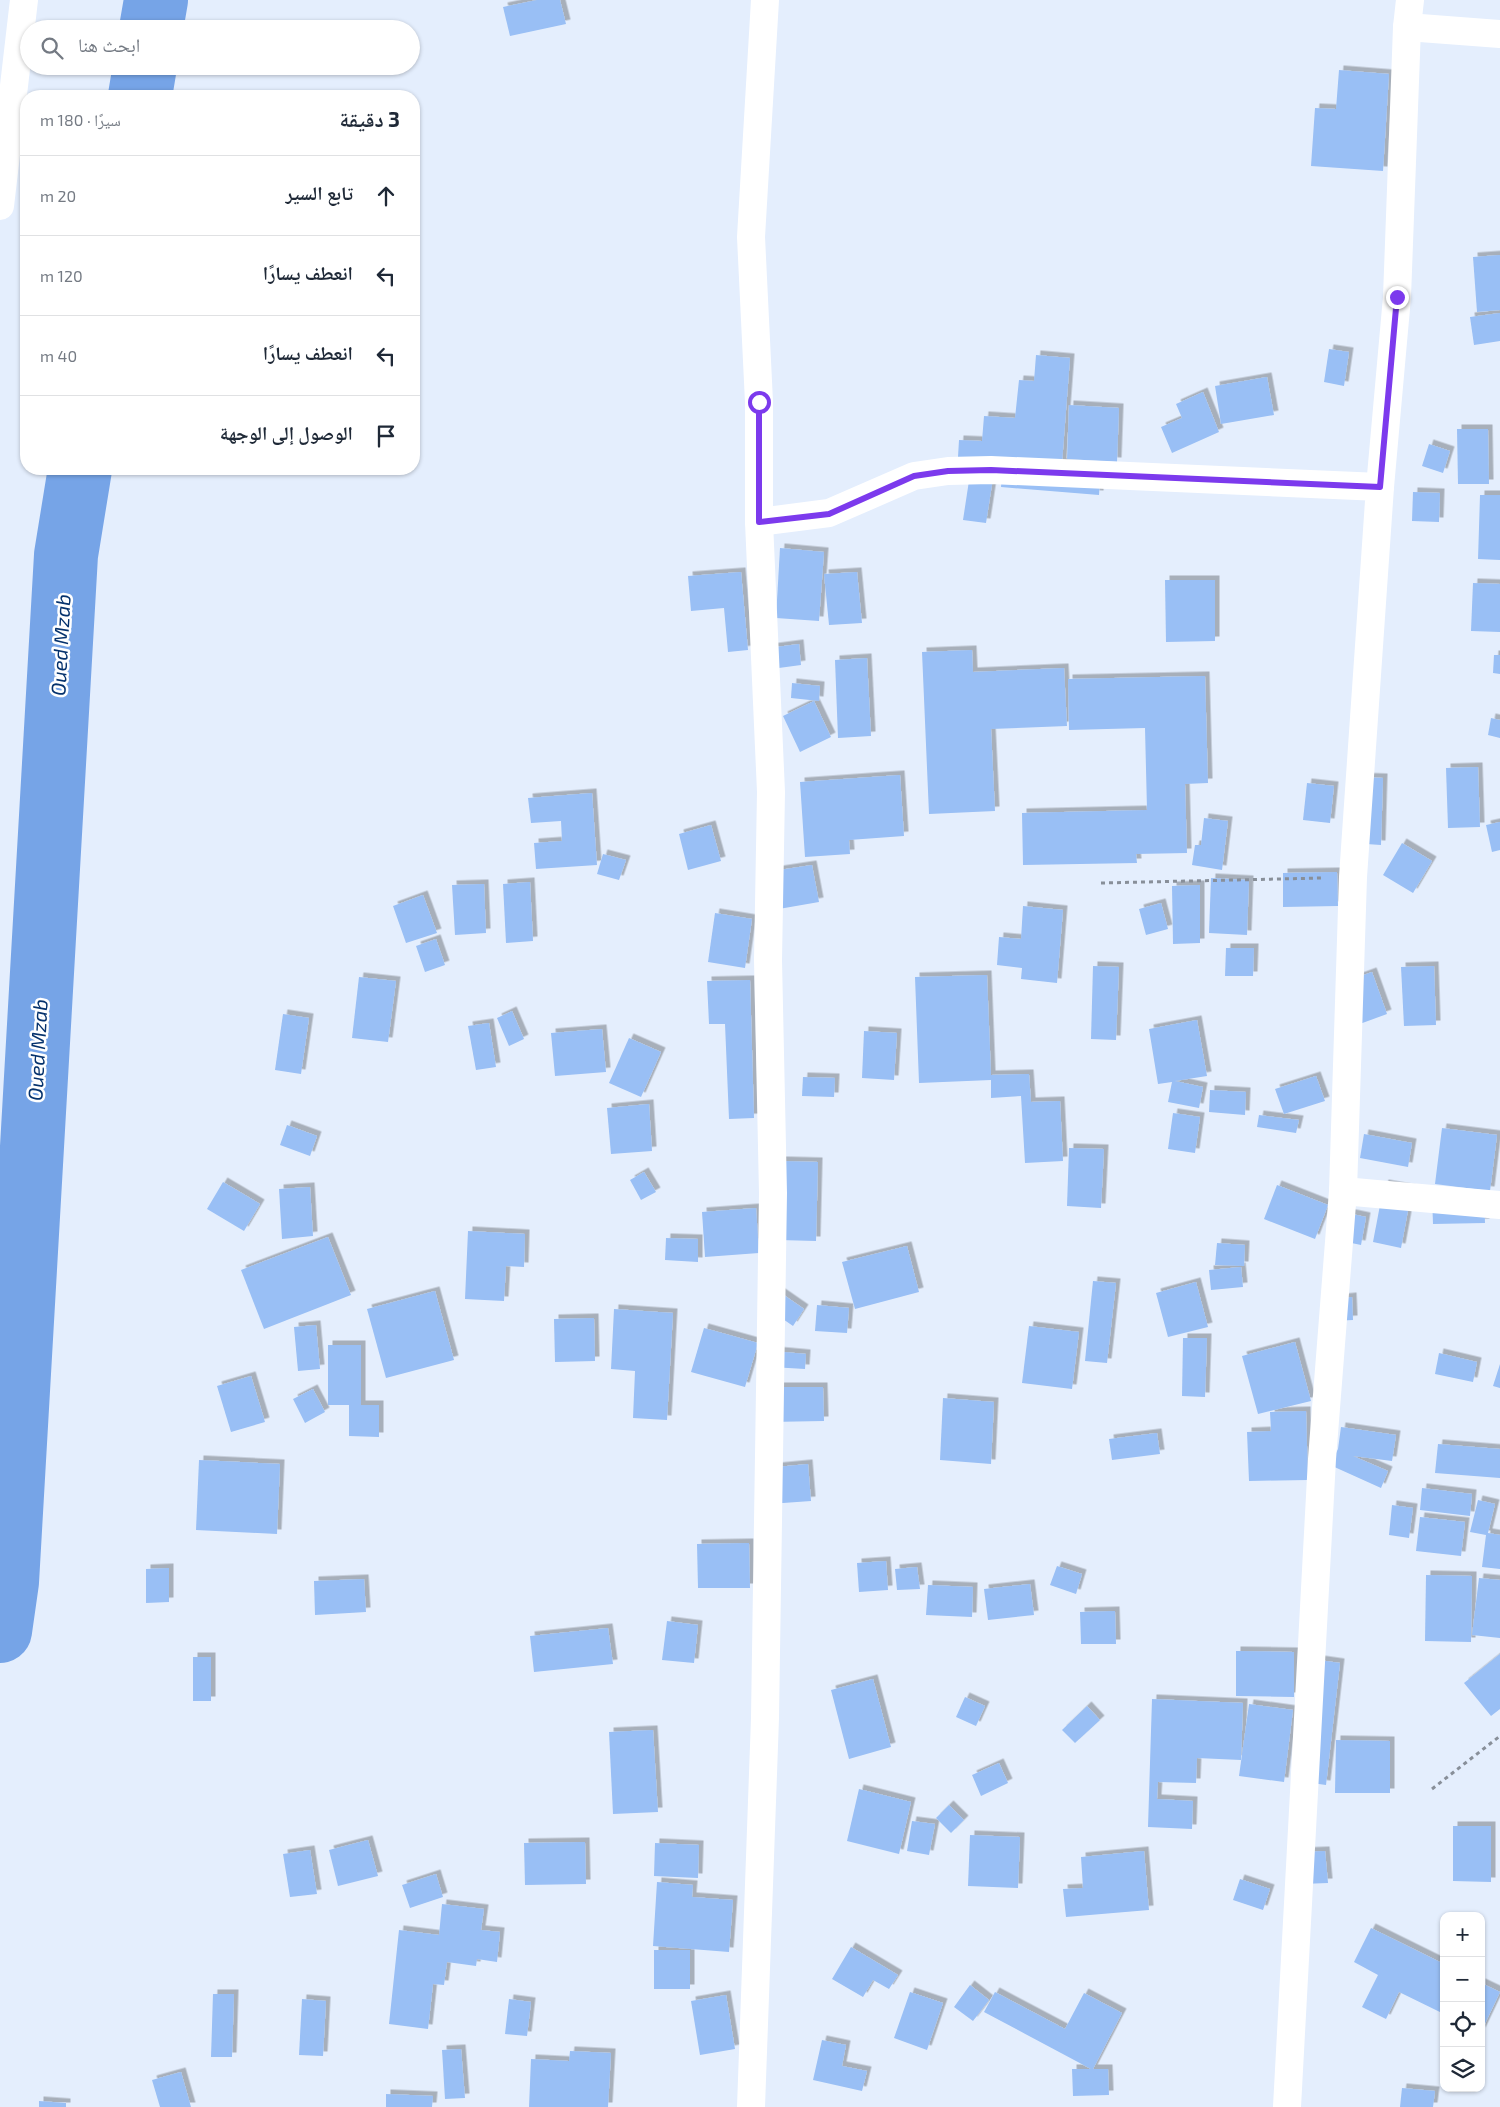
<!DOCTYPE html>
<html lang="ar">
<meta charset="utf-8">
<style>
body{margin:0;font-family:"Exo 2","Noto Naskh Arabic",sans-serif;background:#f2f2f3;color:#1f2937;direction:rtl}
.controls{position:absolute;right:15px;bottom:15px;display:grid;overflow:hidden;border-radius:10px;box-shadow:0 1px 4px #0004}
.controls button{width:45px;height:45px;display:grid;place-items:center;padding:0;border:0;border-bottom:1px solid #e0e1e3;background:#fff;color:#1f2937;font:25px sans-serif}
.stop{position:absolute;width:15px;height:15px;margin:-11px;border:4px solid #7c3aed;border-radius:50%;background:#fff}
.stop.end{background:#7c3aed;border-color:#fff;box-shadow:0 1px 5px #0008}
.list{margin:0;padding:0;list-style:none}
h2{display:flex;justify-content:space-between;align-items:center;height:65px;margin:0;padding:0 20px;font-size:21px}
h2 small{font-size:16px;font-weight:400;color:#747a83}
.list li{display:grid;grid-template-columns:32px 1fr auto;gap:15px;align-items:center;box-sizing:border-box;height:80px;padding:0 20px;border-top:1px solid #e0e1e3}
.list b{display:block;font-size:19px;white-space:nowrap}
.list em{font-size:16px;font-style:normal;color:#747a83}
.icon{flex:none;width:28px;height:28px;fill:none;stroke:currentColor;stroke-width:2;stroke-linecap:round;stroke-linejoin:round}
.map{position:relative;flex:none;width:1500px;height:2107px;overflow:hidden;direction:ltr}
.search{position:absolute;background:#fff;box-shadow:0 1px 4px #0004;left:20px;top:20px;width:400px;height:55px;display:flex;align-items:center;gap:12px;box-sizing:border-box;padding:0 18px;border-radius:28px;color:#747a83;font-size:19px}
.panel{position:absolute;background:#fff;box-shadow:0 1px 4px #0004;left:20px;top:90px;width:400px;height:385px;border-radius:20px;direction:rtl}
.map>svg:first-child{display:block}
</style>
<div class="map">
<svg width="1500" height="2107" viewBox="0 0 1500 2107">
<defs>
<filter id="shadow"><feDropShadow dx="4.5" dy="-4.5" stdDeviation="0" flood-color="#0004"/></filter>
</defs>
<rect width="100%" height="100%" fill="#e4eefd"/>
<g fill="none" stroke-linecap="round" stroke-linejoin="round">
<!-- river -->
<g stroke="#76a4e7" stroke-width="64">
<polyline points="151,29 156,0"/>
<polyline points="140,96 145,66"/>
<polyline points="0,1631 7,1582 66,555 80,469"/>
</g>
</g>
<!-- building -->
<g fill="#99bff5" filter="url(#shadow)">
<polygon points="537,0 560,0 566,24 510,36 503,7"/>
<polygon points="1339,70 1389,74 1383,171 1311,166 1315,108 1336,109"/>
<polygon points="1500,255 1500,310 1477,312 1473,257"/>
<polygon points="1500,313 1500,341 1474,345 1470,317"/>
<polygon points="1329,349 1349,352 1344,386 1324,382"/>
<polygon points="1036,355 1070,358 1062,463 1101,466 1099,495 1001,487 1003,461 958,457 959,440 982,441 984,416 1015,418 1019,380 1034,381"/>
<polygon points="1267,377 1274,415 1221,424 1215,386"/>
<polygon points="1203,392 1219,432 1172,453 1161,427 1182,418 1176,404"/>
<polygon points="1069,405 1119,408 1117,462 1067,459"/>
<polygon points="1457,429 1488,429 1489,484 1458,484"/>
<polygon points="1429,444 1450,451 1443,473 1422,466"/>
<polygon points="972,461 995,465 986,523 963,520"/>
<polygon points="1413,492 1440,493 1439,522 1412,521"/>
<polygon points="1480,495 1500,495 1500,560 1478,559"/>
<polygon points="780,548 824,552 819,621 776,618"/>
<polygon points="741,572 748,650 728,652 724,608 691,611 688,576"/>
<polygon points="857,572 862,623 829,625 824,574"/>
<polygon points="1165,580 1215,580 1215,641 1166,642"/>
<polygon points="1473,583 1500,584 1500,632 1471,631"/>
<polygon points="799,644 801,665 764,670 761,649"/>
<polygon points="972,650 973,672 1064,668 1067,726 991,729 995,811 929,814 922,652"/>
<polygon points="1494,655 1500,655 1500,674 1493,673"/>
<polygon points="867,658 871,736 838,738 835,660"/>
<polygon points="1205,676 1208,783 1185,784 1187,853 1136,854 1137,863 1023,865 1022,813 1147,810 1145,728 1069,730 1068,679"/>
<polygon points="792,683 820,686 819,701 791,698"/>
<polygon points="814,701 831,737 800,752 783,716"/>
<polygon points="1491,718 1500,720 1500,738 1488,735"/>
<polygon points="1478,767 1480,827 1448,828 1446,768"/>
<polygon points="900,775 904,836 849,840 850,854 805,857 800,782"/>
<polygon points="1354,777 1383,778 1381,845 1351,843"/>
<polygon points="1307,783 1334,786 1330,823 1303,820"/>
<polygon points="592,793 597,865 536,869 534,843 562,841 561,821 531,823 528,798"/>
<polygon points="1204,818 1228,821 1222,870 1192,865 1195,845 1201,845"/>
<polygon points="1500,822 1500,850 1492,852 1486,825"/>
<polygon points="711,825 721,861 688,870 679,834"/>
<polygon points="1402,843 1432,861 1413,893 1383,875"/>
<polygon points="603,854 626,860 619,880 597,874"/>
<polygon points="812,865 819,902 773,910 766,872"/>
<polygon points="1337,872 1338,906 1283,907 1283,873"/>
<polygon points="1211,878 1249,880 1247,935 1209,933"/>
<polygon points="530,882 533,941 506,943 503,884"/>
<polygon points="484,884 486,933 455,935 452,885"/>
<polygon points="1200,885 1200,943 1173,944 1172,886"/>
<polygon points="423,895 437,933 406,943 393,906"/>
<polygon points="1161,903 1168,929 1146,935 1139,909"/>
<polygon points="1023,906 1063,910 1057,983 1021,979 1022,968 997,965 999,937 1021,939"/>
<polygon points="715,913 752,919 745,968 708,962"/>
<polygon points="436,939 445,965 425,972 416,946"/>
<polygon points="1226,948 1254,948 1253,976 1225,976"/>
<polygon points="1093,966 1119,967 1116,1040 1091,1039"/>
<polygon points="1434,966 1436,1025 1404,1026 1401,967"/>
<polygon points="1372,972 1387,1014 1357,1025 1342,983"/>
<polygon points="987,975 991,1075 1029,1074 1031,1102 1060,1101 1063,1161 1025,1163 1021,1096 991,1098 991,1080 919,1083 915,977"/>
<polygon points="359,977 396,981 388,1042 352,1038"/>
<polygon points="750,980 754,1118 729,1119 725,1024 709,1024 707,981"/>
<polygon points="512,1011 524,1039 509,1046 497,1018"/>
<polygon points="283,1014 309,1018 301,1074 275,1070"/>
<polygon points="1197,1020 1207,1076 1175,1081 1203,1087 1199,1108 1168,1102 1172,1082 1158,1084 1149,1029"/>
<polygon points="489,1023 496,1067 476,1070 468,1026"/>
<polygon points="602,1029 606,1072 555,1076 551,1033"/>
<polygon points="864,1031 897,1033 894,1080 862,1078"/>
<polygon points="629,1038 661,1052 641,1097 609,1083"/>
<polygon points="1316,1076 1325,1101 1284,1114 1275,1089"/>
<polygon points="803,1077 835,1078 834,1097 802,1096"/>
<polygon points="1210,1090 1246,1092 1245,1115 1209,1112"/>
<polygon points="649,1104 652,1151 611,1154 607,1108"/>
<polygon points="1173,1113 1200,1117 1195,1153 1168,1149"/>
<polygon points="1259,1115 1299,1120 1296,1133 1257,1127"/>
<polygon points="287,1125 317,1136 310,1156 280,1145"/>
<polygon points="1442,1128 1497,1135 1490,1191 1435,1184"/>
<polygon points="1364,1134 1412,1143 1408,1167 1360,1158"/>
<polygon points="1069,1148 1104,1149 1101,1208 1067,1206"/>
<polygon points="781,1161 818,1162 816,1241 779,1240"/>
<polygon points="644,1172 656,1192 641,1200 630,1180"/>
<polygon points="223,1182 260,1204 244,1231 207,1209"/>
<polygon points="1384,1184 1412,1189 1401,1248 1373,1242"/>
<polygon points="1277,1185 1328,1205 1315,1239 1264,1219"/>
<polygon points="310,1187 313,1236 282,1239 279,1189"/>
<polygon points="1484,1194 1485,1223 1433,1224 1432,1196"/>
<polygon points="756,1208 759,1253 705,1257 702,1212"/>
<polygon points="1347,1213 1366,1217 1361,1245 1342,1241"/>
<polygon points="468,1231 525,1234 524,1267 506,1266 504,1301 465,1299"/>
<polygon points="328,1237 351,1295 264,1329 241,1270"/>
<polygon points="666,1238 698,1239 698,1262 665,1260"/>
<polygon points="1217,1243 1245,1245 1244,1266 1215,1265"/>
<polygon points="907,1246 919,1292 855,1309 842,1262"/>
<polygon points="1241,1267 1243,1287 1211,1290 1209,1270"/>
<polygon points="1093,1281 1116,1283 1107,1363 1085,1361"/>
<polygon points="1196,1282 1208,1327 1168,1337 1156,1293"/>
<polygon points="435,1291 454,1360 386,1378 367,1309"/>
<polygon points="778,1291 804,1309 793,1326 767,1308"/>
<polygon points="1352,1297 1353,1320 1333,1321 1332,1299"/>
<polygon points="817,1305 849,1308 847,1333 815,1331"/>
<polygon points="614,1309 673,1313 667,1420 633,1418 635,1371 611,1369"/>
<polygon points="594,1318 595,1361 555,1362 554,1319"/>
<polygon points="316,1325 320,1369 298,1371 294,1327"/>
<polygon points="1029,1326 1079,1332 1072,1389 1022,1383"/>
<polygon points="704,1328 758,1343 745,1387 691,1372"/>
<polygon points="1183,1338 1207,1338 1205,1397 1182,1396"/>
<polygon points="1295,1342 1311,1401 1258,1414 1242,1356"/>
<polygon points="328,1345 361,1345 361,1405 379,1405 379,1437 349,1436 349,1405 328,1405"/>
<polygon points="773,1351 806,1354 805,1369 771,1367"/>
<polygon points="1439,1353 1477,1362 1473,1382 1435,1374"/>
<polygon points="1500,1364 1500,1388 1493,1386"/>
<polygon points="251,1376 265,1422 231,1432 217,1386"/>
<polygon points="768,1387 823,1387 824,1421 769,1422"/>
<polygon points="313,1389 325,1412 305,1423 293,1399"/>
<polygon points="943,1398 994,1402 991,1464 940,1460"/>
<polygon points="1306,1411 1308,1480 1249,1481 1247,1432 1271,1431 1270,1412"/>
<polygon points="1341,1427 1396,1435 1392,1461 1353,1456 1388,1471 1381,1488 1330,1465 1338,1449"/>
<polygon points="1157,1433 1160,1454 1112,1460 1109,1439"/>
<polygon points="1438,1444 1500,1449 1500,1478 1435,1473"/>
<polygon points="199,1460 280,1464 277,1534 196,1530"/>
<polygon points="808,1464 811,1501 769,1504 766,1468"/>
<polygon points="1422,1488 1472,1494 1470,1516 1420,1510"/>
<polygon points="1478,1500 1495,1504 1488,1533 1500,1535 1500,1569 1482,1567 1486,1535 1470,1532"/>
<polygon points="1392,1505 1413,1508 1409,1538 1389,1535"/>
<polygon points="1420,1517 1465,1522 1461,1556 1416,1551"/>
<polygon points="749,1543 750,1588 698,1588 697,1544"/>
<polygon points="886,1561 888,1590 859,1592 857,1563"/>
<polygon points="1057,1566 1082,1574 1076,1594 1050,1585"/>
<polygon points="917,1567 920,1589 897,1590 895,1569"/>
<polygon points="169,1568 169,1602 146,1603 146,1569"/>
<polygon points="1426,1575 1472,1576 1471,1642 1425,1641"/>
<polygon points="1479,1578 1500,1580 1500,1638 1472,1635"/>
<polygon points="364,1579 366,1612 315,1615 314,1581"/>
<polygon points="1030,1584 1034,1615 988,1620 984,1589"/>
<polygon points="928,1585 973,1587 972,1617 926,1615"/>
<polygon points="1115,1611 1116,1644 1081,1644 1080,1612"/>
<polygon points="667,1621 698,1625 694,1663 662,1660"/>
<polygon points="608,1628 613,1664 534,1672 530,1636"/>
<polygon points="1236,1651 1294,1652 1294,1697 1236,1696"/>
<polygon points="1500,1654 1500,1709 1491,1716 1464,1683"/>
<rect x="193" y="1657" width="18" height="44"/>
<polygon points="1312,1659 1340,1663 1326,1785 1297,1781"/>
<polygon points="873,1679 891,1747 849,1759 831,1690"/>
<polygon points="965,1697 985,1706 976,1726 956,1717"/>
<polygon points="1152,1699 1243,1703 1241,1760 1197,1758 1196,1783 1158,1782 1157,1799 1193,1801 1192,1829 1148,1827"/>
<polygon points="1249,1704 1293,1710 1284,1782 1239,1776"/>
<polygon points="1087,1706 1100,1720 1075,1743 1062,1730"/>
<polygon points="653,1730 658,1812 613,1814 609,1732"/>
<polygon points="1336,1740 1390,1741 1390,1793 1335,1793"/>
<polygon points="999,1763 1008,1783 981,1796 972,1775"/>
<polygon points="859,1789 911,1802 899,1854 847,1841"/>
<polygon points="949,1805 964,1820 951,1833 936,1818"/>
<polygon points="912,1821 935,1824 929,1855 907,1851"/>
<polygon points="1453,1826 1491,1826 1491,1882 1453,1881"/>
<polygon points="970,1835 1020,1837 1018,1888 968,1886"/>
<polygon points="368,1840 378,1876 338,1886 329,1850"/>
<polygon points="585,1842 586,1884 525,1885 524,1843"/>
<polygon points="655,1843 699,1845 698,1878 654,1876"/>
<polygon points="310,1850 317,1894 290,1897 283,1854"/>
<polygon points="1144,1851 1149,1910 1066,1917 1063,1889 1083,1888 1081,1857"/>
<polygon points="1325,1851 1328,1883 1302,1884 1300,1852"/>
<polygon points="436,1874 443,1897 410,1908 402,1885"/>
<polygon points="1240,1879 1270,1889 1263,1910 1233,1900"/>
<polygon points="657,1882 693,1885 692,1897 733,1900 729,1952 653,1946"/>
<polygon points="442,1904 484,1909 481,1930 500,1932 497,1962 477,1959 476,1966 447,1962 444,1985 433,1984 428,2029 389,2024 399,1930 439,1935"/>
<polygon points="1371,1928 1444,1964 1444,2014 1399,1992 1386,2019 1362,2007 1378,1975 1354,1962"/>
<polygon points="851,1947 898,1975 889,1989 873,1980 863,1997 832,1979"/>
<rect x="654" y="1950" width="36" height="39"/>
<polygon points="1481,1983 1500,1992 1481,2032"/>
<polygon points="970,1985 989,2000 973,2021 954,2007"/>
<polygon points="910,1992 943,2003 927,2050 894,2038"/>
<polygon points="995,1992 1065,2029 1084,1993 1122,2013 1093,2069 1108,2069 1109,2095 1073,2096 1072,2069 1091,2069 984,2012"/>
<polygon points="213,1994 234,1994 232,2057 211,2057"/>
<polygon points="726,1995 735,2049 700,2055 691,2001"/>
<polygon points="302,1999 326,2001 323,2056 299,2055"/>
<polygon points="509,1999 531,2002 527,2036 505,2034"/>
<polygon points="822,2040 846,2045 842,2066 867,2071 862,2091 813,2080"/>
<polygon points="461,2049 465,2098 445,2099 442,2050"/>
<polygon points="570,2051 611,2053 608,2107 529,2107 531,2059 569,2061"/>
<polygon points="181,2072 191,2107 160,2107 152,2080"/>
<polygon points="1402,2088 1435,2091 1433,2107 1400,2107"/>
<polygon points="386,2094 433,2096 432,2107 386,2107"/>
<polygon points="39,2101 66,2103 66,2107 39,2107"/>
</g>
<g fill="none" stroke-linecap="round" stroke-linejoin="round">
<!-- path -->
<g stroke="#888f99" stroke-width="3" stroke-dasharray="4 4" stroke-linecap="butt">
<polyline points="1101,883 1322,878"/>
<polyline points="1432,1789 1500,1736"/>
</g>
<!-- minor -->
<g stroke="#fff" stroke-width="28">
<polyline points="1407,27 1500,34"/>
<polyline points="0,206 24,0"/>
<polyline points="759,522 829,513 914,476 948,471 991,470 1380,487"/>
<polyline points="1343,1191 1500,1205"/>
<polyline points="751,2107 765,1718 773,1193 768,960 771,792 759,522 759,402 751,237 765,0"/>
<polyline points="1287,2107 1322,1459 1343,1191 1353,877 1380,487 1397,297 1407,27 1410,0"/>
</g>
</g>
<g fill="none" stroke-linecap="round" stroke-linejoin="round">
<!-- route -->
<polyline stroke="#7c3aed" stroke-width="6" points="759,402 759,522 829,514 914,476 948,471 991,470 1380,487 1397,297"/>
</g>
<g text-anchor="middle" stroke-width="5" stroke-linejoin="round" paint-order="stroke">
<!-- water labels -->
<g font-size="20" font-style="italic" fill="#05326d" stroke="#fff">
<text transform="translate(61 645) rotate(-87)" y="7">Oued Mzab</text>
<text transform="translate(38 1050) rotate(-87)" y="7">Oued Mzab</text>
</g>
</g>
</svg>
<div class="controls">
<button>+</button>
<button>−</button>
<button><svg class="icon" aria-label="locate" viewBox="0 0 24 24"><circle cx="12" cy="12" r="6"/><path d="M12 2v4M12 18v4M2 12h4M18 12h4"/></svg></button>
<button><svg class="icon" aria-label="layers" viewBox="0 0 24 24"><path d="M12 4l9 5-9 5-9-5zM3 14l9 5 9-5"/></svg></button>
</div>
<div class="stop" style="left:759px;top:402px"></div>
<div class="stop end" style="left:1397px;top:297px"></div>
<div class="search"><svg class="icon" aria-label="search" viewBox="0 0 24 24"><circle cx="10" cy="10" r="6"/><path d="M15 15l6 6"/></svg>ابحث هنا</div>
<section class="panel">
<h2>3 دقيقة<small>سيرًا · 180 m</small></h2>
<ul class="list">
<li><svg class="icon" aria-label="ahead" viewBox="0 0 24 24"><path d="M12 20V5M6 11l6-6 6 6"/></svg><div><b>تابع السير</b></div><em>20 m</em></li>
<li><svg class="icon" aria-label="left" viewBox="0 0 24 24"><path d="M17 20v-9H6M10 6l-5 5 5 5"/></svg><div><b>انعطف يسارًا</b></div><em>120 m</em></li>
<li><svg class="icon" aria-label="left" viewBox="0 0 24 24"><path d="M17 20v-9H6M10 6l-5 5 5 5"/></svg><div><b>انعطف يسارًا</b></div><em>40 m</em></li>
<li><svg class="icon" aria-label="arrive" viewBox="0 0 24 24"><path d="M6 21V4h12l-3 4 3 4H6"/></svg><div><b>الوصول إلى الوجهة</b></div></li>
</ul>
</section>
</div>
